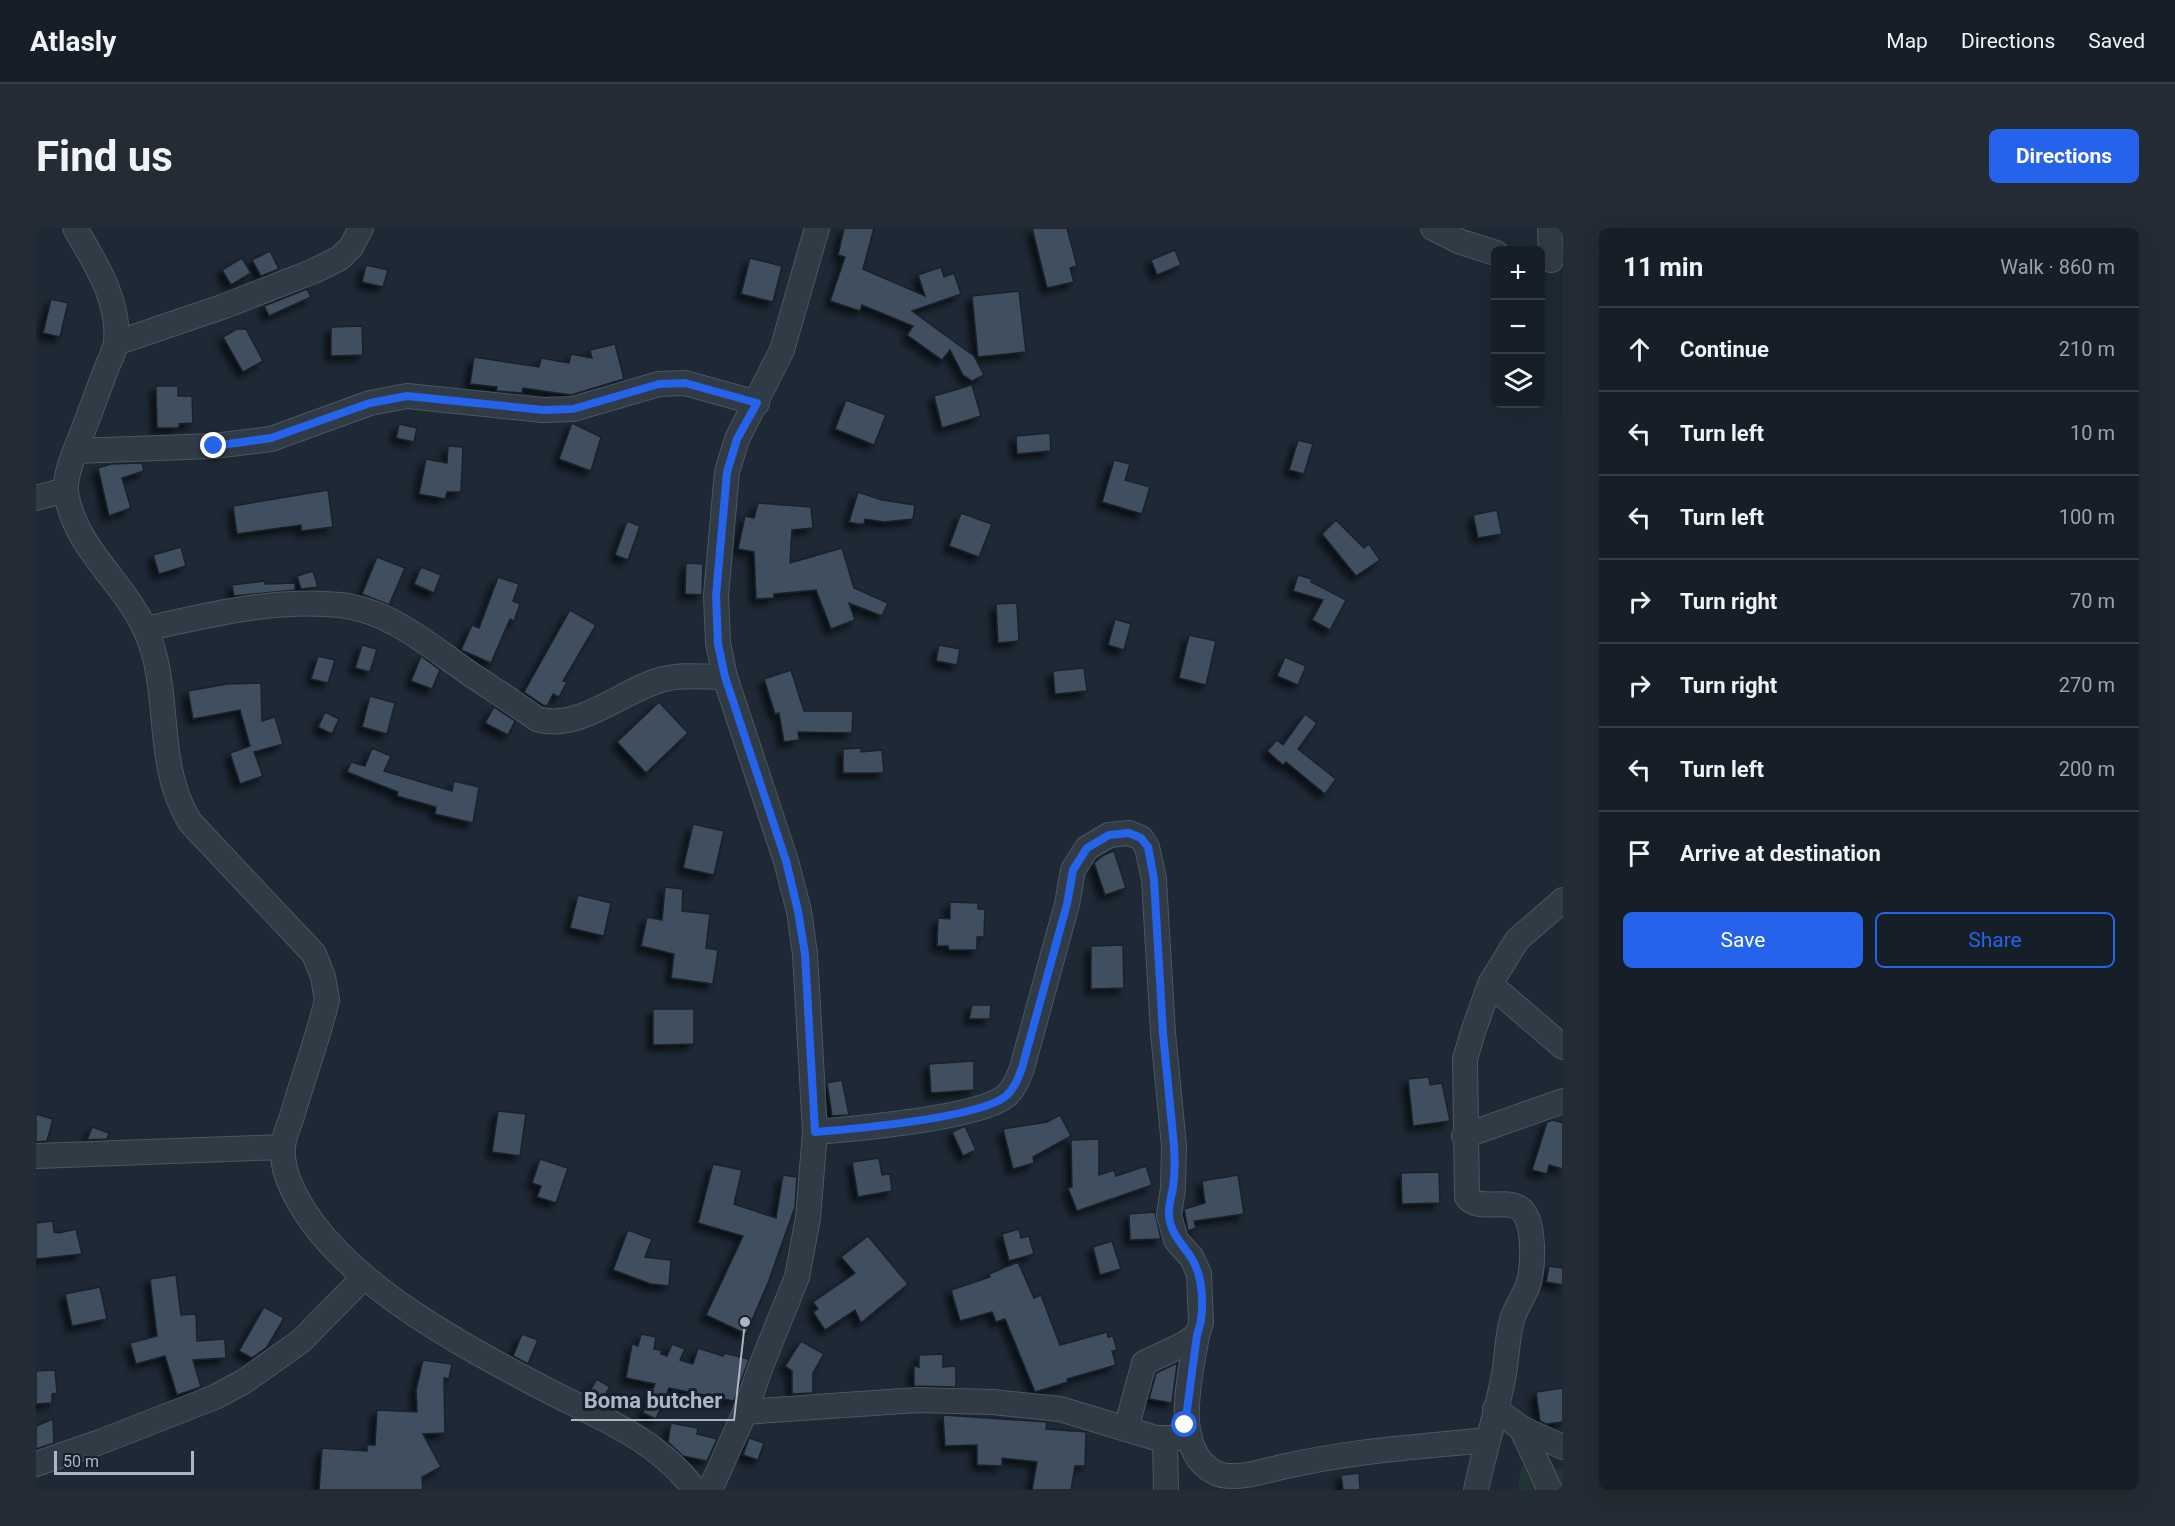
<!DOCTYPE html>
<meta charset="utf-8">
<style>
body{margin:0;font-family:Roboto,sans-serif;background:#232c34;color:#f1f3f6}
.controls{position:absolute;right:18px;top:18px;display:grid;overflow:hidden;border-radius:9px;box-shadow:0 6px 24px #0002}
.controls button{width:54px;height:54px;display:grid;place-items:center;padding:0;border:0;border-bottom:2px solid #353d45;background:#161f28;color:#f1f3f6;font:30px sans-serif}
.scale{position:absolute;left:18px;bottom:15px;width:140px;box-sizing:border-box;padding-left:6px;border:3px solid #abb6c4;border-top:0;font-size:16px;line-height:21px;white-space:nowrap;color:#abb6c4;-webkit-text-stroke:4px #17202a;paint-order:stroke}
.stop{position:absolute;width:18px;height:18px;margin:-14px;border:4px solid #2563eb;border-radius:50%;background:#fff}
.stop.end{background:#2563eb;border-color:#fff;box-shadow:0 2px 6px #0008}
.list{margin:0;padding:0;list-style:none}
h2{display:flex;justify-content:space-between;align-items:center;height:78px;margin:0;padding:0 24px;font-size:26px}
h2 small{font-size:20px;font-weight:400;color:#9ea2a8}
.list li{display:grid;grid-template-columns:39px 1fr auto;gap:18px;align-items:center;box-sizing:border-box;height:84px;padding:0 24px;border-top:2px solid #353d45}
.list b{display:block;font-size:22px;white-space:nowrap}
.list em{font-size:20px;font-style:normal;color:#9ea2a8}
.actions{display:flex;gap:12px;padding:18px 24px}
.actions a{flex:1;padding:14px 0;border:2px solid #2563eb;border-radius:9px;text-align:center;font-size:21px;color:#2563eb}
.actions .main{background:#2563eb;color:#fff}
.icon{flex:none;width:33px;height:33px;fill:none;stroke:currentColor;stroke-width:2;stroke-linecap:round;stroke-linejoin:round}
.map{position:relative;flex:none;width:1527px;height:1262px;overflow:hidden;border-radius:9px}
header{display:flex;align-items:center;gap:36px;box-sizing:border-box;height:84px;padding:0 30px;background:#161f28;border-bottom:2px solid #353d45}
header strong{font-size:28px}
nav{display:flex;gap:33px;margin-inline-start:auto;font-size:21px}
.intro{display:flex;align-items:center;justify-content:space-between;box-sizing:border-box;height:144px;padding:0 36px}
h1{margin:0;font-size:42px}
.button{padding:15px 27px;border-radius:9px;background:#2563eb;color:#fff;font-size:21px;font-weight:700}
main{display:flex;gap:36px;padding:0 36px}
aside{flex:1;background:#161f28;border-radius:9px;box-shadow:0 6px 24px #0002}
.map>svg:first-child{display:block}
</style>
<header>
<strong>Atlasly</strong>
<nav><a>Map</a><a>Directions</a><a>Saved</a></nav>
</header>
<div class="intro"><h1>Find us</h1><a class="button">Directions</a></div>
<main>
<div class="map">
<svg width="1527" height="1262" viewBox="0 0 1527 1262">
<defs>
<filter id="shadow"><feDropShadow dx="-5.5" dy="5.5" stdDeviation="3" flood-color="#0009"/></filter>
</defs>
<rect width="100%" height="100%" fill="#1e2935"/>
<!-- green -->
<polygon fill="#203536" points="1485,1238 1527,1242 1527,1262 1482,1262"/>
<!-- building -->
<g fill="#414f5e" stroke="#19222c" stroke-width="1.5" filter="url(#shadow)">
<polygon points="808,0 838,0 827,41 889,68 882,47 905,39 908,49 918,45 925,66 876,83 938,128 948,147 936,153 927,147 914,122 906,132 871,107 877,98 826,77 824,83 794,73 809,29 802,27"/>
<polygon points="996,0 1031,0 1041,38 1034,40 1038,54 1011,60"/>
<polygon points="1139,22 1145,37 1121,47 1115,32"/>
<polygon points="234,23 243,41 225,48 216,32"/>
<polygon points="206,30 215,45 195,57 186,42"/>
<polygon points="714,30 746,38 737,74 705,66"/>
<polygon points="330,37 352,42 347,59 326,54"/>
<polygon points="271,61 275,69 233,88 228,78"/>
<polygon points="983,63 990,124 942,129 936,68"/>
<polygon points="15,71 32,75 24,109 7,105"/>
<polygon points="326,98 327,127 295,128 295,99"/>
<polygon points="201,101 210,101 227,133 207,144 187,109"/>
<polygon points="579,116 588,151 535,167 487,160 486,165 460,163 461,159 434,156 438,129 503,139 505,130 533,135 535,126 556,130 554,122"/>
<polygon points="936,157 945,188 906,200 898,168"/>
<polygon points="120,158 142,158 142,168 156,168 157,195 143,196 143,200 121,200"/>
<polygon points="810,172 850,187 838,217 799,201"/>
<polygon points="536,195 565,209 555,243 523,231"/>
<polygon points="363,196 381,200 378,214 360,210"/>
<polygon points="1014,205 1015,223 981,226 980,208"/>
<polygon points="1262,212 1277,216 1268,246 1253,242"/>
<polygon points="412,218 427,219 425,264 411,264 409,271 383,266 390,231 411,235"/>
<polygon points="1078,232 1094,236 1089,252 1114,259 1106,286 1066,274"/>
<polygon points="106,235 108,243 86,250 95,280 73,288 62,240 75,236"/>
<polygon points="292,262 297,299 265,303 265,297 201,306 197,278"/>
<polygon points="822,264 846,272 879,277 877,291 848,294 829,291 828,296 822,296 813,294"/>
<polygon points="722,275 775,279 777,300 756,302 754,335 806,320 818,360 852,375 846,388 813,375 819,392 795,401 780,362 738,366 738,370 720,371 718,324 702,321 709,288 718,290"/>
<polygon points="1461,282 1466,306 1442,310 1437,287"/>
<polygon points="925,285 956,296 943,329 913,318"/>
<polygon points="1300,292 1328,320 1333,316 1344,332 1320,348 1286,306"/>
<polygon points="591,293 604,298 592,332 579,327"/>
<polygon points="145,319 150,338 123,346 117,327"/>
<polygon points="341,329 369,340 353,377 326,366"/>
<polygon points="650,335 667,336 666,367 649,366"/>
<polygon points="385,339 405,347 398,365 378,356"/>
<polygon points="277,343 282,359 265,361 261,348"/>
<polygon points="1262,347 1276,351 1275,354 1310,372 1294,402 1276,392 1287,372 1257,363"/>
<polygon points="462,349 483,356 477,373 484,376 478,393 474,391 455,435 425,422 436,397 443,400"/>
<polygon points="229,353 229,356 259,355 259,362 198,368 196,357"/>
<polygon points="981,375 983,413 962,415 960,376"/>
<polygon points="534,382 560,397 527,453 531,454 523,469 517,466 511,478 507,477 488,464"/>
<polygon points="1079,391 1095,396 1088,422 1072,417"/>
<polygon points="1153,407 1180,413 1170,457 1143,450"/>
<polygon points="326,417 341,421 334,444 319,440"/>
<polygon points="903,417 924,421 921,437 900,433"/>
<polygon points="282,428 299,432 292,455 275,451"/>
<polygon points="385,428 404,442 396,461 375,453"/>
<polygon points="1249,429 1270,438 1262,457 1241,448"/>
<polygon points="1048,440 1051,463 1019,466 1017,443"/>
<polygon points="755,442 768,483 817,483 816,505 762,504 763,512 748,514 743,485 739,486 728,451"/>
<polygon points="225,455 226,493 239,489 247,516 218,524 227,548 204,556 194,525 214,518 204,482 157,491 152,463 191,456"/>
<polygon points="334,468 359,475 351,506 326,499"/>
<polygon points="623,474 652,505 610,545 581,514"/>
<polygon points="458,479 479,493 472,507 449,495"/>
<polygon points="289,484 303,491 296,506 282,499"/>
<polygon points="1269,486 1281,495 1262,521 1300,551 1289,566 1250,534 1247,537 1231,523 1241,512 1247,517"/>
<polygon points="336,520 355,528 348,543 416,563 418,553 443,559 437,595 399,586 400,579 361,568 362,564 311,544 315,534 329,538"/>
<polygon points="825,520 825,524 846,522 848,545 807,545 807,521"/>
<polygon points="657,596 688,603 678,647 647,640"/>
<polygon points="1078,623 1090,660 1069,667 1058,635 1068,627"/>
<polygon points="629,659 647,661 646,683 674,686 670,720 682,722 677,756 635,750 638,726 605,718 611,689 626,692"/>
<polygon points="542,667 575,675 568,708 534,700"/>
<polygon points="914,674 942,675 942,681 949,681 948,709 941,709 941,722 913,722 912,718 901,718 902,690 914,691"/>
<polygon points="1087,717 1088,760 1055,761 1055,718"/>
<polygon points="936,777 955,777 954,791 933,791"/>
<polygon points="617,781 658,781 658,816 617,817"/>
<polygon points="938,833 938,862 895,865 893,836"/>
<polygon points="1393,849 1394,857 1406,855 1414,893 1377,898 1372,851"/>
<polygon points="806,852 813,887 796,888 791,855"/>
<polygon points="462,883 490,886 484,928 456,924"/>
<polygon points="0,886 17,891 11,913 0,914"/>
<polygon points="1024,887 1035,908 997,929 998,935 977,941 967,901 1011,894"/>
<polygon points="1517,892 1527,895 1527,941 1513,937 1511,946 1496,942 1511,894"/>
<polygon points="929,898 940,922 927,928 916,904"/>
<polygon points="56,899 73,905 71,911 51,912"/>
<polygon points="1063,911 1063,947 1078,942 1080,948 1110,938 1116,957 1041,983 1032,960 1036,959 1035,912"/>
<polygon points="843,930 846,947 854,946 856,963 822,969 816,934"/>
<polygon points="504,931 532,940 520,975 501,969 505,958 496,955"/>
<polygon points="677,936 706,942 698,976 740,990 747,947 761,949 759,979 732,1055 710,1106 670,1087 707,1008 662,995"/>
<polygon points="1403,944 1404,975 1366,976 1365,945"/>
<polygon points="1202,947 1208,986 1158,993 1160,1000 1152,1003 1148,981 1169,975 1166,953"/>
<polygon points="1119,984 1125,1011 1094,1012 1093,986"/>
<polygon points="17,993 18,1004 23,1005 40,1001 46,1026 0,1031 0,995"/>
<polygon points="983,1001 985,1010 993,1008 998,1026 973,1033 966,1006"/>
<polygon points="592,1002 616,1011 609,1029 635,1032 633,1058 615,1056 577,1042"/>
<polygon points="832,1008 872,1056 825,1095 819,1082 789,1102 777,1084 782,1081 777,1074 819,1045 805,1029"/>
<polygon points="1076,1013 1085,1041 1064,1047 1057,1019"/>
<polygon points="982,1034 998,1070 1005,1067 1024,1117 1071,1104 1072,1109 1077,1108 1081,1122 1076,1123 1080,1137 1031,1151 1032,1154 999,1164 969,1091 960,1094 956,1084 924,1093 915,1062 954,1049 953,1046"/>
<polygon points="1513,1038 1527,1040 1527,1057 1510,1054"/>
<polygon points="140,1047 145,1087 160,1086 161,1113 189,1111 190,1130 157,1132 165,1159 141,1167 129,1128 100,1136 94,1115 121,1108 114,1051"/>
<polygon points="64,1059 71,1091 36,1098 29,1066"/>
<polygon points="228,1079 248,1090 231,1119 216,1130 203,1123"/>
<polygon points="486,1106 502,1112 492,1136 477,1128"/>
<polygon points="605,1106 620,1109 618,1121 625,1122 625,1126 631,1128 636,1116 649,1121 644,1132 657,1136 662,1120 687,1128 688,1125 713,1131 698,1173 633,1160 620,1191 607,1185 619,1156 590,1150 596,1116 602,1118"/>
<polygon points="765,1113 788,1126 777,1145 777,1165 756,1166 756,1143 749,1138"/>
<polygon points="907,1126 907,1139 920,1138 920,1159 878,1158 878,1138 883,1139 883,1127"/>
<polygon points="387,1132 416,1136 413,1151 408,1150 409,1205 387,1206 405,1239 386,1249 387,1262 283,1262 286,1220 331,1223 331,1217 339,1217 341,1182 381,1184 380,1162"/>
<polygon points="1139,1136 1141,1136 1136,1175 1113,1171 1120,1145"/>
<polygon points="19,1142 21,1165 16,1166 16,1175 0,1176 0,1143"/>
<polygon points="561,1151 574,1159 566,1172 553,1164"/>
<polygon points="1527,1160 1527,1194 1510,1196 1504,1193 1500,1164"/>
<polygon points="907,1187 1011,1194 1010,1201 1050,1204 1049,1238 1039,1238 1035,1262 996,1262 1001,1234 966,1230 966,1238 941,1237 941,1217 909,1218"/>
<polygon points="17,1191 18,1215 0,1221 0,1198"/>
<polygon points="635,1195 662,1200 661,1206 681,1211 671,1233 647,1228 632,1214"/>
<polygon points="713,1210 728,1215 722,1232 707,1227"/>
<polygon points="1323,1245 1324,1262 1307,1262 1305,1247"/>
</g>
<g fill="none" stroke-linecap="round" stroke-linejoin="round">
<defs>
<g id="minor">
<path d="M39 0C59 35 84 72 80 114 79 122 74 132 71 139 62 162 54 185 45 208 39 223 28 248 30 264 38 319 87 353 109 401 137 460 117 535 154 594L278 726 287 749 291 772C282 810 268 847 257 885 254 896 247 909 247 920 245 946 262 974 276 994 328 1065 426 1117 503 1158 559 1188 620 1209 659 1262"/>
<polyline points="1397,0 1425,14 1460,25"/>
<polyline points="1514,0 1515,32"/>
<polyline points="80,115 186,79 278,43 304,30 315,19 325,0"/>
<polyline points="39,223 178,218 235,211 334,175 371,168 507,182 537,181 623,156 649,155 721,175"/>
<polyline points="0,270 30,262"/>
<path d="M109 401C173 387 238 370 304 377 353 382 394 418 433 445 455 460 479 475 501 491 544 504 587 461 628 451 647 446 669 449 689 449"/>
<polyline points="1454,756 1527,819"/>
<path d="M779 904C818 901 943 890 970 868 979 860 982 850 986 840L1031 676 1037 642 1051 620 1073 607 1093 605 1105 610 1111 619 1118 651 1127 805 1138 918 1137 960 1133 987 1140 1012 1156 1030 1163 1046 1165 1095 1161 1107 1148 1116 1108 1135 1090 1201"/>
<polyline points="1428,908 1527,873"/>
<polyline points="0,928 247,919"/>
<path d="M1161 1107C1155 1146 1134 1220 1178 1244 1195 1254 1228 1243 1246 1239 1313 1223 1381 1219 1450 1212"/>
<polyline points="1459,1181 1485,1200 1527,1219"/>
<polyline points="709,1184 881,1172 957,1174 1024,1181 1120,1210 1154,1210"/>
<polyline points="1485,1200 1514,1262"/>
<polyline points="1129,1211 1130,1262"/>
<polyline points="0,1236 64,1214 179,1169 207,1154 265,1113 327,1050"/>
<polyline points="674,1262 709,1184 725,1138 761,1049 772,990 779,904 769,726 763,683 750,633 689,449 682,415 680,367 691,244 701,211 746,122 781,0"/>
<path d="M1440 1262C1448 1223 1461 1185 1468 1146 1471 1129 1471 1112 1475 1096 1478 1079 1491 1066 1494 1050 1497 1033 1498 1001 1489 986 1477 966 1444 986 1431 969L1429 831 1438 801 1454 756 1481 712 1527 672"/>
</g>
</defs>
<!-- minor casing -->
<use href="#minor" stroke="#4c5661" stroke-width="26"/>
<!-- minor -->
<use href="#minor" stroke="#313b46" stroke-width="24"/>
</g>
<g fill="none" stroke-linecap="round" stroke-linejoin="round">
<!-- route -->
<path stroke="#2563eb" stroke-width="8" d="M178 218 235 210 334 175 371 168 507 182 537 181 623 156 649 155 721 175 701 211 691 244 680 368 682 416 689 449 750 633 762 683 769 726 779 904C818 901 943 890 970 868 979 860 982 850 986 840L1031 676 1037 642 1051 620 1073 607 1093 605 1105 610 1112 619 1118 651 1127 805 1138 918C1139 932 1139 945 1137 959 1136 968 1132 978 1133 987 1134 1006 1147 1016 1156 1031 1168 1051 1169 1086 1161 1107L1149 1197"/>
</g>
<!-- callouts -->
<path fill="none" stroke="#abb6c4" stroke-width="2" d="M709 1094L698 1192H535"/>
<circle fill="#abb6c4" stroke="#17202a" stroke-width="2" cx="709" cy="1094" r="6"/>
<g font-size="22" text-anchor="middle" font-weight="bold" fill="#abb6c4" stroke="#17202a" stroke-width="6" stroke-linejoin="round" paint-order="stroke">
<text x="617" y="1180">Boma butcher</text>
</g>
</svg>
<div class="controls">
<button>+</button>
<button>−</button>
<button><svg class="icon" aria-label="layers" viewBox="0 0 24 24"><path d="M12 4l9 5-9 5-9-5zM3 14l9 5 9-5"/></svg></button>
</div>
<div class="scale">50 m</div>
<div class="stop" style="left:1149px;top:1197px"></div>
<div class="stop end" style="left:178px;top:218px"></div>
</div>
<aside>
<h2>11 min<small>Walk · 860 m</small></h2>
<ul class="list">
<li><svg class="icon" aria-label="ahead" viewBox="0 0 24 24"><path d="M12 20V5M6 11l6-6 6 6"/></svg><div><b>Continue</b></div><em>210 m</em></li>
<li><svg class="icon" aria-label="left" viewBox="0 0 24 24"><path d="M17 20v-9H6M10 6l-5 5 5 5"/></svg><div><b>Turn left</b></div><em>10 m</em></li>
<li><svg class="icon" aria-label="left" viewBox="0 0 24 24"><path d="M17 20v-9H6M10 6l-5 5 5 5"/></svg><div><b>Turn left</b></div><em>100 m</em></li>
<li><svg class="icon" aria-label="right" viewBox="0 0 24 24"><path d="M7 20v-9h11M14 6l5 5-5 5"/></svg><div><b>Turn right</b></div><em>70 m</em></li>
<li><svg class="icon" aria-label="right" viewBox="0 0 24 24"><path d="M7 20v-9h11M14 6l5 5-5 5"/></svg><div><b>Turn right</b></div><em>270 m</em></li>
<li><svg class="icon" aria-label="left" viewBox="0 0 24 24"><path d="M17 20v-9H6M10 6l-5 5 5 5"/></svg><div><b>Turn left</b></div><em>200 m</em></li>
<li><svg class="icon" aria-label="arrive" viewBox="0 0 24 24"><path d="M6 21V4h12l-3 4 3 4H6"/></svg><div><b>Arrive at destination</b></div></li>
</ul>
<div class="actions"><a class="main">Save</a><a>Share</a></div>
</aside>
</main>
